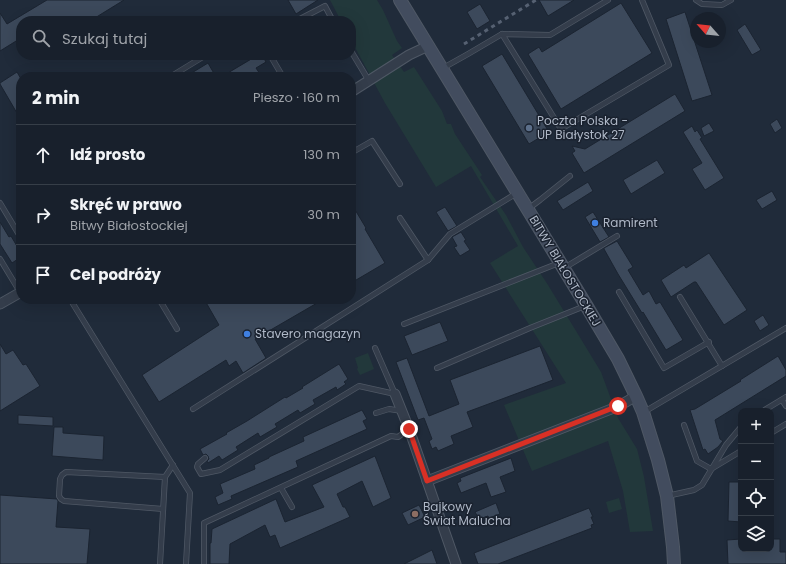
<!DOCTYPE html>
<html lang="pl">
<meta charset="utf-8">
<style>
body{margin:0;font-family:Poppins,sans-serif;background:#252d38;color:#f1f3f6}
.controls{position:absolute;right:12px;bottom:12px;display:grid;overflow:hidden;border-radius:8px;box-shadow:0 4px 16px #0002}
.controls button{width:36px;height:36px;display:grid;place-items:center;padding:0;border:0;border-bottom:1px solid #363e48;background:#18202c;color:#f1f3f6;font:20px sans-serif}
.compass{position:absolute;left:690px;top:12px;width:36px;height:36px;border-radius:50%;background:#18202c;box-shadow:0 4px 16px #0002;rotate:297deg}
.stop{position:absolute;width:12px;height:12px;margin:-9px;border:3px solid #d93025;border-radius:50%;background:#fff}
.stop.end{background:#d93025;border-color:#fff;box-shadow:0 1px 4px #0008}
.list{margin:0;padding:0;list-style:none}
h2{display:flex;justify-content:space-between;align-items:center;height:52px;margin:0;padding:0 16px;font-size:17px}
h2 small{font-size:13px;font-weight:400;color:#9fa3a9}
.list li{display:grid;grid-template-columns:26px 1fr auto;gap:12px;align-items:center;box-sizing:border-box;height:60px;padding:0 16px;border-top:1px solid #363e48}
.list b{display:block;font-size:15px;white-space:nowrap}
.list p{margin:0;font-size:13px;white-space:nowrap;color:#9fa3a9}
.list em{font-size:13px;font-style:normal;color:#9fa3a9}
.icon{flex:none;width:22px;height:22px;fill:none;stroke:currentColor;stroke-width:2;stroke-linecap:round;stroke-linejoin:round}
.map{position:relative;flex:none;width:786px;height:564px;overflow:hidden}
.search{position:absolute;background:#18202c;box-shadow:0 4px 16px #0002;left:16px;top:16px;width:340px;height:44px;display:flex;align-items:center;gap:10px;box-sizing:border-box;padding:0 14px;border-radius:16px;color:#9fa3a9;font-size:15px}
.panel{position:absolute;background:#18202c;box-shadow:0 4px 16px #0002;left:16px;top:72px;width:340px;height:232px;border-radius:16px}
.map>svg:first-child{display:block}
</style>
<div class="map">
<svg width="786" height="564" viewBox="0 0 786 564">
<rect width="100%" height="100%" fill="#202b3a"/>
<!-- green -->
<g fill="#22383b">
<polygon points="330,0 377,0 383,10 397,41 402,48 392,55 404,72 414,67 442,111 447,124 451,124 455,134 482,175 480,177 506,215 523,247 548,285 601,372 618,418 637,449 644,477 653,531 630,532 623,491 608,441 532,471 504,405 566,383 490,263 518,246 471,166 436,187 385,103 351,40 351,21 341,21"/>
<polygon points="368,353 374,369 360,375 357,369 358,368 355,358"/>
<polygon points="619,498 622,509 609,513 606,502"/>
</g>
<!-- building -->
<g fill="#3c495b" stroke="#1b2431">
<polygon points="47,0 124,0 90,21 21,21 21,38 0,51 0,13 7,24"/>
<polygon points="288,0 318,0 296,14"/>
<polygon points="539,0 574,0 548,16"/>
<polygon points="621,3 652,53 561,109 528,54 539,47 542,52"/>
<polygon points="480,4 490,21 477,29 467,12"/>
<polygon points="685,12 712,95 692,101 666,19"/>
<polygon points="745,24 761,50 752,55 737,30"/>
<polygon points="502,54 549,132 529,144 482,66"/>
<polygon points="258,55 262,55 266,62 256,68 262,77 221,77"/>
<polygon points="208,63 216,77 185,77"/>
<polygon points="17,72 21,79 21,120 0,84 0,83"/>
<polygon points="675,94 685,111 584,173 572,153 575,151 572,146 585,149"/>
<polygon points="777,119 782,128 775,133 770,124"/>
<polygon points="709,123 714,131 704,136 701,128"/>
<polygon points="692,126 695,132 697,130 702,138 700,139 724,178 705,190 692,169 702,163 683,132"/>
<polygon points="657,160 665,173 631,194 623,180"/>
<polygon points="588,182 593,191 563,210 557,201"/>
<polygon points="772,191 777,200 762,209 756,200"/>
<polygon points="351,203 366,228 365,229 385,263 351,283"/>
<polygon points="445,207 457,226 448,231 436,212"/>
<polygon points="593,212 609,237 600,242 585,217"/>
<polygon points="0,222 9,237 11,236 21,253 21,257 12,263 0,244"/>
<polygon points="461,232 466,240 464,241 470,250 460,256 454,247 457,246 452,237"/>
<polygon points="617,241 633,267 628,270 643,295 649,291 656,304 660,302 683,340 666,350 643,312 642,313 618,274 604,249 604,248"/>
<polygon points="709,253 747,310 724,325 696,282 694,282 671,297 661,280 684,265 686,268"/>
<polygon points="204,299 324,299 255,339 266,358 243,373 236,361 229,366 226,360 159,402 142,375 219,325"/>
<polygon points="763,315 769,325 760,331 754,321"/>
<polygon points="440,322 448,341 412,355 404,336"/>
<polygon points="0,344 6,354 13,350 23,365 26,364 40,386 0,411"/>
<polygon points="540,346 553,380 467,412 473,427 451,436 454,444 438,451 436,447 432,449 429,441 432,439 424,418 418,420 396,362 407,358 429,416 459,404 450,380"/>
<polygon points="778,356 786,370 786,376 715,420 720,439 723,441 718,447 708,454 705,449 703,450 690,410 695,409 741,381 740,380"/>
<polygon points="339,364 348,379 344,382 346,384 337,390 336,387 313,400 315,404 300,413 298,410 275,424 277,427 260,437 258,433 236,447 238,450 222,460 219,456 208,463 207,461 209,459 208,456 206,454 203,455 200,449 227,434 226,433 247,421 285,397 286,398 303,388 302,387"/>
<polygon points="362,410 367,419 363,421 367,429 296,461 298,467 231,496 232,499 218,505 215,497 223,493 220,484 255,469 254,465 269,458 269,457 304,441 303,437"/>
<polygon points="18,415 53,417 53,426 18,424"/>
<polygon points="54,427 63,427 63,433 104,436 103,460 52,456"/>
<polygon points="375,456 391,498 373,507 362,481 337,494 343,507 345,507 350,517 280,548 275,535 270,537 265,525 230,544 229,564 210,564 210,543 211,543 212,529 276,499 285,522 324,507 312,485"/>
<polygon points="511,458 515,471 500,477 506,492 491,497 486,483 461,493 457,483 461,481 460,478"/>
<polygon points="729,482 741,482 741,522 728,521"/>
<polygon points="0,495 57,499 58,501 56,527 90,529 87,564 0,564"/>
<polygon points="496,503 500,514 489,518 488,516 479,519 475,512"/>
<polygon points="419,505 425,517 408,525 402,513"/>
<polygon points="589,508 593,517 591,517 594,524 591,525 592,528 498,564 478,564 474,553"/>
<polygon points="741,539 741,549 771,549 771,539 780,539 780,552 786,552 786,564 728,564 727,540"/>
<polygon points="432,550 437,564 404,564"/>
</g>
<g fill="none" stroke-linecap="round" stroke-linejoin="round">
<defs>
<g id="lane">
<polyline points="696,0 702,4 722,5 731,0"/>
<polyline points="296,21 325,6 333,21"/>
<polyline points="502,34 561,129 669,65 642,0"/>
<polyline points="351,51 369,81"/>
<polyline points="270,55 283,77"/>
<polyline points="443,68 468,54 502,34 550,35 608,0"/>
<polyline points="36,76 37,77"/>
<polyline points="170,77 206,55"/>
<polyline points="351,153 372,141 400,184"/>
<polyline points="0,203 21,238"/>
<polyline points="528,209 540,200 570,176"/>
<polyline points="400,218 428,260"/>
<polyline points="0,259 20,292"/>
<polyline points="564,268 617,236"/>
<polyline points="619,292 664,368 709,342"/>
<polyline points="680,297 722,366"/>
<polyline points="70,299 190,493 186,564"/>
<polyline points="159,299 177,329"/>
<polyline points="404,324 559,263"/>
<polyline points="375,348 395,394"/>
<polyline points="437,368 530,328 585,306"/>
<polyline points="782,400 786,406"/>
<polyline points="193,409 428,260 450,234 517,193"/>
<polyline points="763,411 786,397"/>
<polyline points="644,412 786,328"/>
<polyline points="376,413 389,409 402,411"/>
<polyline points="684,425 697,461 711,469 741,451"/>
<polyline points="771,433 786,424"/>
<polyline points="205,458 198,464 197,467 201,474 220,470 359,386 395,394"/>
<polyline points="281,488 292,507"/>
<polyline points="667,496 694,490 702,485 726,445 741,427"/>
<polyline points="163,509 64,501 61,499 59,496 60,479 62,475 66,472 165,477"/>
<polyline points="160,564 165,477 173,465"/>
<polyline points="204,564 204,523 391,436 398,437 409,429"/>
</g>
<g id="street">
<polyline points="351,92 409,55 428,46"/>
<polyline points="0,304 21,292"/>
<polyline points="395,394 409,429 456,564"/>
<polyline points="427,481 619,406 636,396"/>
</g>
<polyline id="secondary" points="400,0 586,305 618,359 636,396 643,412 658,460 667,496 673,547 674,564"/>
</defs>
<!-- lane casing -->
<use href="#lane" stroke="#4f5865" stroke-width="6"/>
<!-- street casing -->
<use href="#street" stroke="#4f5865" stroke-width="11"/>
<!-- secondary casing -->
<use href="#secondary" stroke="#4f5865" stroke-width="14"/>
<!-- lane -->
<use href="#lane" stroke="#343d4b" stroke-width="4.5"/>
<!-- street -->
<use href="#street" stroke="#343d4b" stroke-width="9"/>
<!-- secondary -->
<use href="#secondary" stroke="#424c5e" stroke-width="12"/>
<!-- rail -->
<polyline stroke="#566172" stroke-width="3" stroke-dasharray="4 4" stroke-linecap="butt" points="464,44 536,0"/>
</g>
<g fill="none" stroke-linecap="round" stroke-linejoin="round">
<!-- route -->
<polyline stroke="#d93025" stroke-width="5" points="409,429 427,481 618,406"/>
</g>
<!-- markers -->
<circle fill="#5c6f8a" stroke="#1a222f" stroke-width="1.5" cx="529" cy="128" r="4"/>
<g fill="#3f7fe0" stroke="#1a222f" stroke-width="1.5">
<circle cx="595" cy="223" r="4"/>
<circle cx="247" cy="334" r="4"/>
</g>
<circle fill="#8d6e63" stroke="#1a222f" stroke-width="1.5" cx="415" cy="514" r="4"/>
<g text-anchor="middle" stroke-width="3" stroke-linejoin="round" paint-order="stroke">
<!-- poi labels -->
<g font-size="12" fill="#afb8c7" stroke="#1a222f" text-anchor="start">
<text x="537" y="125">Poczta Polska -<tspan x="537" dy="14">UP Białystok 27</tspan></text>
<text x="603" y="227">Ramirent</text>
<text x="255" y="338">Stavero magazyn</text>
<text x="423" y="511">Bajkowy<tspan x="423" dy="14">Świat Malucha</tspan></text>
</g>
<!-- street labels -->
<g font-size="12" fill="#afb8c7" stroke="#1a222f">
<text transform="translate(565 271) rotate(59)" y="4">BITWY BIAŁOSTOCKIEJ</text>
</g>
</g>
</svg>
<div class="controls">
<button>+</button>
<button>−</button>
<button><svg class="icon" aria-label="locate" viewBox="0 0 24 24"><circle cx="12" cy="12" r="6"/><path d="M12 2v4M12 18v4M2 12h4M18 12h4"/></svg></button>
<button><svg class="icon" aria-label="layers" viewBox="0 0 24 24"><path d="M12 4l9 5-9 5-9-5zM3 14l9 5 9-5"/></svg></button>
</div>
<svg class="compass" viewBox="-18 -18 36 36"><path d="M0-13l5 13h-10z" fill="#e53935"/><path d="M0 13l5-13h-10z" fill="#9fa3a9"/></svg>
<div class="stop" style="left:618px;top:406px"></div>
<div class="stop end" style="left:409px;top:429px"></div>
<div class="search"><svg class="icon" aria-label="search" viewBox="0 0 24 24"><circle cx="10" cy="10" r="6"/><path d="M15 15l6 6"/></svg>Szukaj tutaj</div>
<section class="panel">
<h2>2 min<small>Pieszo · 160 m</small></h2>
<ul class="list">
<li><svg class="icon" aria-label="ahead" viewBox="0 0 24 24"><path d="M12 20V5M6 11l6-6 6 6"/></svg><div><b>Idź prosto</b></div><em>130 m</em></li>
<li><svg class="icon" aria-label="right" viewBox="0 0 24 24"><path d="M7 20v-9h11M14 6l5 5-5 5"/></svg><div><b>Skręć w prawo</b><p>Bitwy Białostockiej</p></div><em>30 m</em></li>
<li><svg class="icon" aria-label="arrive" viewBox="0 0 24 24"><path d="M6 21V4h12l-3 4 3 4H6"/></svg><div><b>Cel podróży</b></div></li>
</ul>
</section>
</div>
